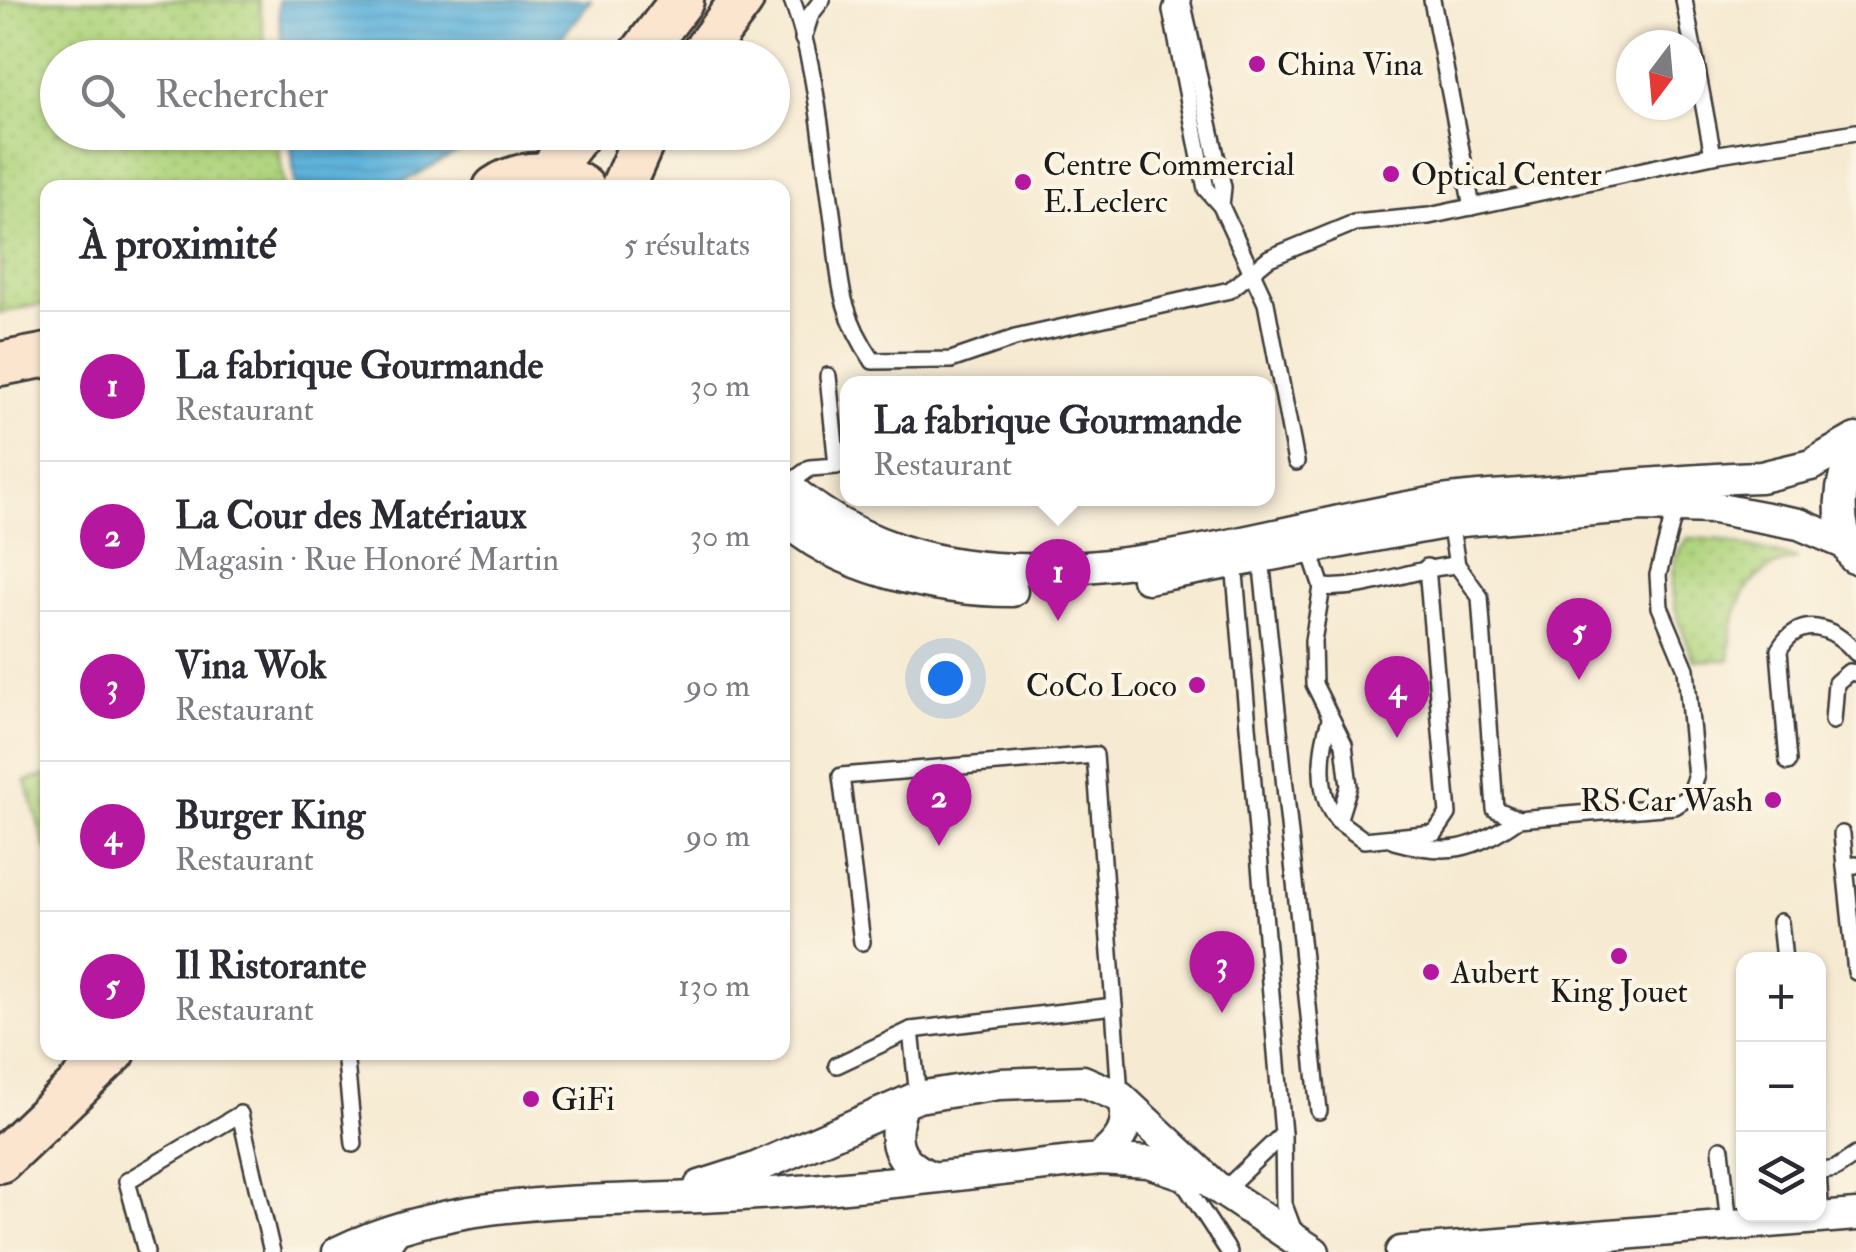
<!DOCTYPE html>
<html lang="fr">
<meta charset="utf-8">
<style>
body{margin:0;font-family:"IM FELL Double Pica",serif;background:#f2f2f3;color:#2b2b33}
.controls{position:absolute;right:30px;bottom:30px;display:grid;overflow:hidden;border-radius:20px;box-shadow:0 2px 8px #0004}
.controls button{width:90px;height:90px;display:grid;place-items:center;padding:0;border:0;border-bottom:2px solid #e1e1e2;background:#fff;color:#2b2b33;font:50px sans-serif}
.compass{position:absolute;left:1616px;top:30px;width:90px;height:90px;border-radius:50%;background:#fff;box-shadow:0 2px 8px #0004;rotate:196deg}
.you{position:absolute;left:945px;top:678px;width:35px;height:35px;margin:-25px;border:8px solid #fff;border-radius:50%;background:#1a73e8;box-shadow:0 0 0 15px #1a73e833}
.badge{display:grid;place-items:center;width:65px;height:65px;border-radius:50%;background:#b5179e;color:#fff;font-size:32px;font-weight:700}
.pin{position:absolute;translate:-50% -82px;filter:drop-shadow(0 2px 5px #0008)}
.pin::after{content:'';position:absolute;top:52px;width:35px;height:30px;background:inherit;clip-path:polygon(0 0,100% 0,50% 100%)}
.popup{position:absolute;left:840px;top:376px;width:435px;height:130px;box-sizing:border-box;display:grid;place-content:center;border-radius:20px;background:#fff;filter:drop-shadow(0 2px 8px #0005);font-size:32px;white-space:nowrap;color:#7c7c81}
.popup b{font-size:38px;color:#2b2b33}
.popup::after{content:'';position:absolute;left:50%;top:100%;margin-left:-20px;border:20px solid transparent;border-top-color:#fff}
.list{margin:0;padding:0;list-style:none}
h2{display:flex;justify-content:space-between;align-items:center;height:130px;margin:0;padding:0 40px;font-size:42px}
h2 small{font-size:32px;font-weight:400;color:#7c7c81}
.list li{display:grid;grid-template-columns:65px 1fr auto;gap:30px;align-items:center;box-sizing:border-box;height:150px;padding:0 40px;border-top:2px solid #e1e1e2}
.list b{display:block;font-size:38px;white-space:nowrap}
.list p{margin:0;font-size:32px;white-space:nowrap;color:#7c7c81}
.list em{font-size:32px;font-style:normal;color:#7c7c81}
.icon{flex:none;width:55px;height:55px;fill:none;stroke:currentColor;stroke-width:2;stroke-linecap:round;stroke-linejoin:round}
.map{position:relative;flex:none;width:1856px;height:1252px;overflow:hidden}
.search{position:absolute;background:#fff;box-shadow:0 2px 8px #0004;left:40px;top:40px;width:750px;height:110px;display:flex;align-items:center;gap:25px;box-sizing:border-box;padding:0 35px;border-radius:55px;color:#7c7c81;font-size:38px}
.panel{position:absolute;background:#fff;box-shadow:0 2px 8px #0004;left:40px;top:180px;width:750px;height:880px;border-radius:20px}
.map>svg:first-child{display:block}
</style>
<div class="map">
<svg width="1856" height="1252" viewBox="0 0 1856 1252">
<defs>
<pattern id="grass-dots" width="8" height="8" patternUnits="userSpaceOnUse" patternTransform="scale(2.5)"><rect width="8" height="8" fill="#afd47d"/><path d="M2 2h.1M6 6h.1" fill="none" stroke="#96b56b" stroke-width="1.8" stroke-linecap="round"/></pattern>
<pattern id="water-rules" width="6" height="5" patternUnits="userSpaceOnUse" patternTransform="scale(2.5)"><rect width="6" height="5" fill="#5fb3db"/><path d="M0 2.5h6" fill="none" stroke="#5299bb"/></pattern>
</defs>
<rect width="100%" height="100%" fill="#fcf5e5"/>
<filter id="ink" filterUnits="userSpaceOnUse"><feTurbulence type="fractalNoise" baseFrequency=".01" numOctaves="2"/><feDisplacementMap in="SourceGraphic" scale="20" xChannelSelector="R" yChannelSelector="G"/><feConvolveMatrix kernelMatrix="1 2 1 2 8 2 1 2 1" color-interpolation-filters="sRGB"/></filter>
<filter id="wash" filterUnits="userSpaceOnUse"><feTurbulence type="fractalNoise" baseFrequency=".0048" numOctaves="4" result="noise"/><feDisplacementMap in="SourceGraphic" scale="40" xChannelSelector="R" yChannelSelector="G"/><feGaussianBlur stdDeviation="2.25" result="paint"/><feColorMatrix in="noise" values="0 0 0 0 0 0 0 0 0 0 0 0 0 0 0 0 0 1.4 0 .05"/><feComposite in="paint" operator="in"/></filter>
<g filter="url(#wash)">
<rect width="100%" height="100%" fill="#f6ead2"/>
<!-- grass -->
<g fill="url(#grass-dots)" stroke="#66784c" stroke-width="2.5">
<polygon points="0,0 259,0 267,57 58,58 58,132 277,133 284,187 48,188 47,303 0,313"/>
<path d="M1688 538 1721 540 1798 559C1742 569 1732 609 1729 660H1694C1679 620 1656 576 1688 538Z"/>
<polygon points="47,775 48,775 47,852 26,781"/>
</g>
<!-- water -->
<g fill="url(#water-rules)" stroke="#3e687c" stroke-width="2.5">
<polygon points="278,0 591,0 546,57 283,58"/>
<polygon points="290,133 290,132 492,133 394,187 295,187"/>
</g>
</g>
<g filter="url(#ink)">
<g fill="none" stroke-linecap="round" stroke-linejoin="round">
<defs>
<g id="lane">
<path d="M792 0C815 60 822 142 831 206 841 271 834 304 873 361L951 360 1015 338 1230 290 1269 258 1354 223 1429 216 1713 155 1856 132"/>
<polyline points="1174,0 1171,10 1206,189 1221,206 1266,303 1296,462"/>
<polyline points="1182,0 1223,187 1221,206"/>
<polyline points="1432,0 1472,207"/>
<polyline points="1684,0 1713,155"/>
<polyline points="803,39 811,14 822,0"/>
<polyline points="786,486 810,468 837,466 828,376"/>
<polyline points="1450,522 1457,565 1480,597 1495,809 1518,819 1675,806 1689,797 1696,778 1686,669 1660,607 1658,575 1676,506"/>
<polyline points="1308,545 1322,587 1313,641 1314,684 1344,744 1349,786 1338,821 1364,840 1435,833 1448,814 1427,567"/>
<polyline points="1261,558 1319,1111"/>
<polyline points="1234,562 1283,1134 1284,1205 1295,1234"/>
<path d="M1322 587C1367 591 1412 568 1457 565"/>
<path d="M1330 719C1320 750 1316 796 1338 821"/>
<polyline points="1833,721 1836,683 1849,672 1856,673"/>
<path d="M1788 762 1779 650C1799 614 1833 626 1856 653"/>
<polyline points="1842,834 1845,866"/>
<path d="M1394 841C1448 856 1472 851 1518 819"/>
<polyline points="1856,865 1845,866 1856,972"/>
<polyline points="1780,922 1784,960"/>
<polyline points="862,942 841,776 1095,755 1114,1006"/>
<polyline points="911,1030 918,1097"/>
<polyline points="345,1052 354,1144"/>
<polyline points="837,1065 911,1030 1114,1006 1120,1097"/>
<polyline points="1721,1149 1729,1225"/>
<polyline points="1180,1177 1229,1252"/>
<polyline points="1223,1191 1283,1134"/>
<polyline points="1821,1219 1818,1172 1835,1169 1856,1155"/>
<polyline points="146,1252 127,1181 240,1114 272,1252"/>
<polyline points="389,1252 404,1231"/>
</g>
<g id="street">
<path d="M782 482C965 645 1225 536 1436 502 1473 496 1512 495 1549 492 1620 486 1690 479 1761 477L1811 465 1856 439"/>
<path d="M782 516C834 569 940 591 1012 591"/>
<path d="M1854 558C1834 522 1838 482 1856 447"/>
<polyline points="1147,578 1450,522 1642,506 1714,508 1799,524 1846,544"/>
<path d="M902 1106C890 1141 896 1161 931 1177"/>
<polyline points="1099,1159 1148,1162 1198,1179"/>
<polyline points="700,1186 753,1169 918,1097 999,1084 1083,1081 1120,1097 1215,1186 1314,1252"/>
<path d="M338 1252C461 1192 609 1203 742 1195 862 1188 980 1172 1099 1159 1118 1143 1130 1130 1125 1104"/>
<polyline points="1401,1252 1856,1215"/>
</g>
<g id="secondary">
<polyline points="638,58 682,0"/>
<polyline points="699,58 742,0"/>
<polyline points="548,174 580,132"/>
<path d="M495 188C521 170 557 170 583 188"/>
<polyline points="622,188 647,132"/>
<polyline points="0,364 48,355"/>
<polyline points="0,1161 114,1052"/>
</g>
</defs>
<!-- lane casing -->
<use href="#lane" stroke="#3d3b37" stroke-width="20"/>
<!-- street casing -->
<use href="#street" stroke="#3d3b37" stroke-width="35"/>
<!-- secondary casing -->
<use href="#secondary" stroke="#3d3b37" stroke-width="48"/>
<!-- lane -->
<use href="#lane" stroke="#fff" stroke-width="15"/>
<!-- street -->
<use href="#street" stroke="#fff" stroke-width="30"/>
<!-- secondary -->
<use href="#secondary" stroke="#fbe5cf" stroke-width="42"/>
</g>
</g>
<!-- markers -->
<g fill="#b5179e" stroke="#fcf5e5" stroke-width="4">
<circle cx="1257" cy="64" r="10"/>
<circle cx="1391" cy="174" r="10"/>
<circle cx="1023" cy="182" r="10"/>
<circle cx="1197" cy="685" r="10"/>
<circle cx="1773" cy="800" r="10"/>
<circle cx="1619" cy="956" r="10"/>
<circle cx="1431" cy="972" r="10"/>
<circle cx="531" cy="1099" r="10"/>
</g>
<g text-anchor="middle" stroke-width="8" stroke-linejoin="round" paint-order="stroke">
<!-- poi labels -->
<g font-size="32" fill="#1c1c1c" stroke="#fcf5e5" text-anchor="start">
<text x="1277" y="75">China Vina</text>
<text x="1043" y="175">Centre Commercial<tspan x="1043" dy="37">E.Leclerc</tspan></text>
<text x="1411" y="185">Optical Center</text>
<text x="1177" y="696" text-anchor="end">CoCo Loco</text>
<text x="1753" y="811" text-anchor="end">RS Car Wash</text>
<text x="1451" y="983">Aubert</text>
<text x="1619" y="1002" text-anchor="middle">King Jouet</text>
<text x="551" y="1110">GiFi</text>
</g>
</g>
</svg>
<div class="controls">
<button>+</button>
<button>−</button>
<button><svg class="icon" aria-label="layers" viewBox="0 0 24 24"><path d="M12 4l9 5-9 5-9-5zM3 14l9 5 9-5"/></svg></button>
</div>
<svg class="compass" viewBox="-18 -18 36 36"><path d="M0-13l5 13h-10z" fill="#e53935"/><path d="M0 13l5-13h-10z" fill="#7c7c81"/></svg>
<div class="you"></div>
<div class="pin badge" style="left:1058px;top:621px">1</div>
<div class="popup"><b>La fabrique Gourmande</b>Restaurant</div>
<div class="pin badge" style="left:939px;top:846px">2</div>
<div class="pin badge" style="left:1222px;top:1013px">3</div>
<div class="pin badge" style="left:1397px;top:738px">4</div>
<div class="pin badge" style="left:1579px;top:680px">5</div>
<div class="search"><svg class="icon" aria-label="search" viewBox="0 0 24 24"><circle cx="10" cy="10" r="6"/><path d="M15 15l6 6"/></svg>Rechercher</div>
<section class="panel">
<h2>À proximité<small>5 résultats</small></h2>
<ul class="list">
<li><span class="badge">1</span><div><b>La fabrique Gourmande</b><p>Restaurant</p></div><em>30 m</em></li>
<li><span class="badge">2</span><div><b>La Cour des Matériaux</b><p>Magasin · Rue Honoré Martin</p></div><em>30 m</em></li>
<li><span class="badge">3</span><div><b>Vina Wok</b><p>Restaurant</p></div><em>90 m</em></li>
<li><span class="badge">4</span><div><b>Burger King</b><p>Restaurant</p></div><em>90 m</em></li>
<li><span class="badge">5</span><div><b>Il Ristorante</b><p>Restaurant</p></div><em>130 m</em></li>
</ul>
</section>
</div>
